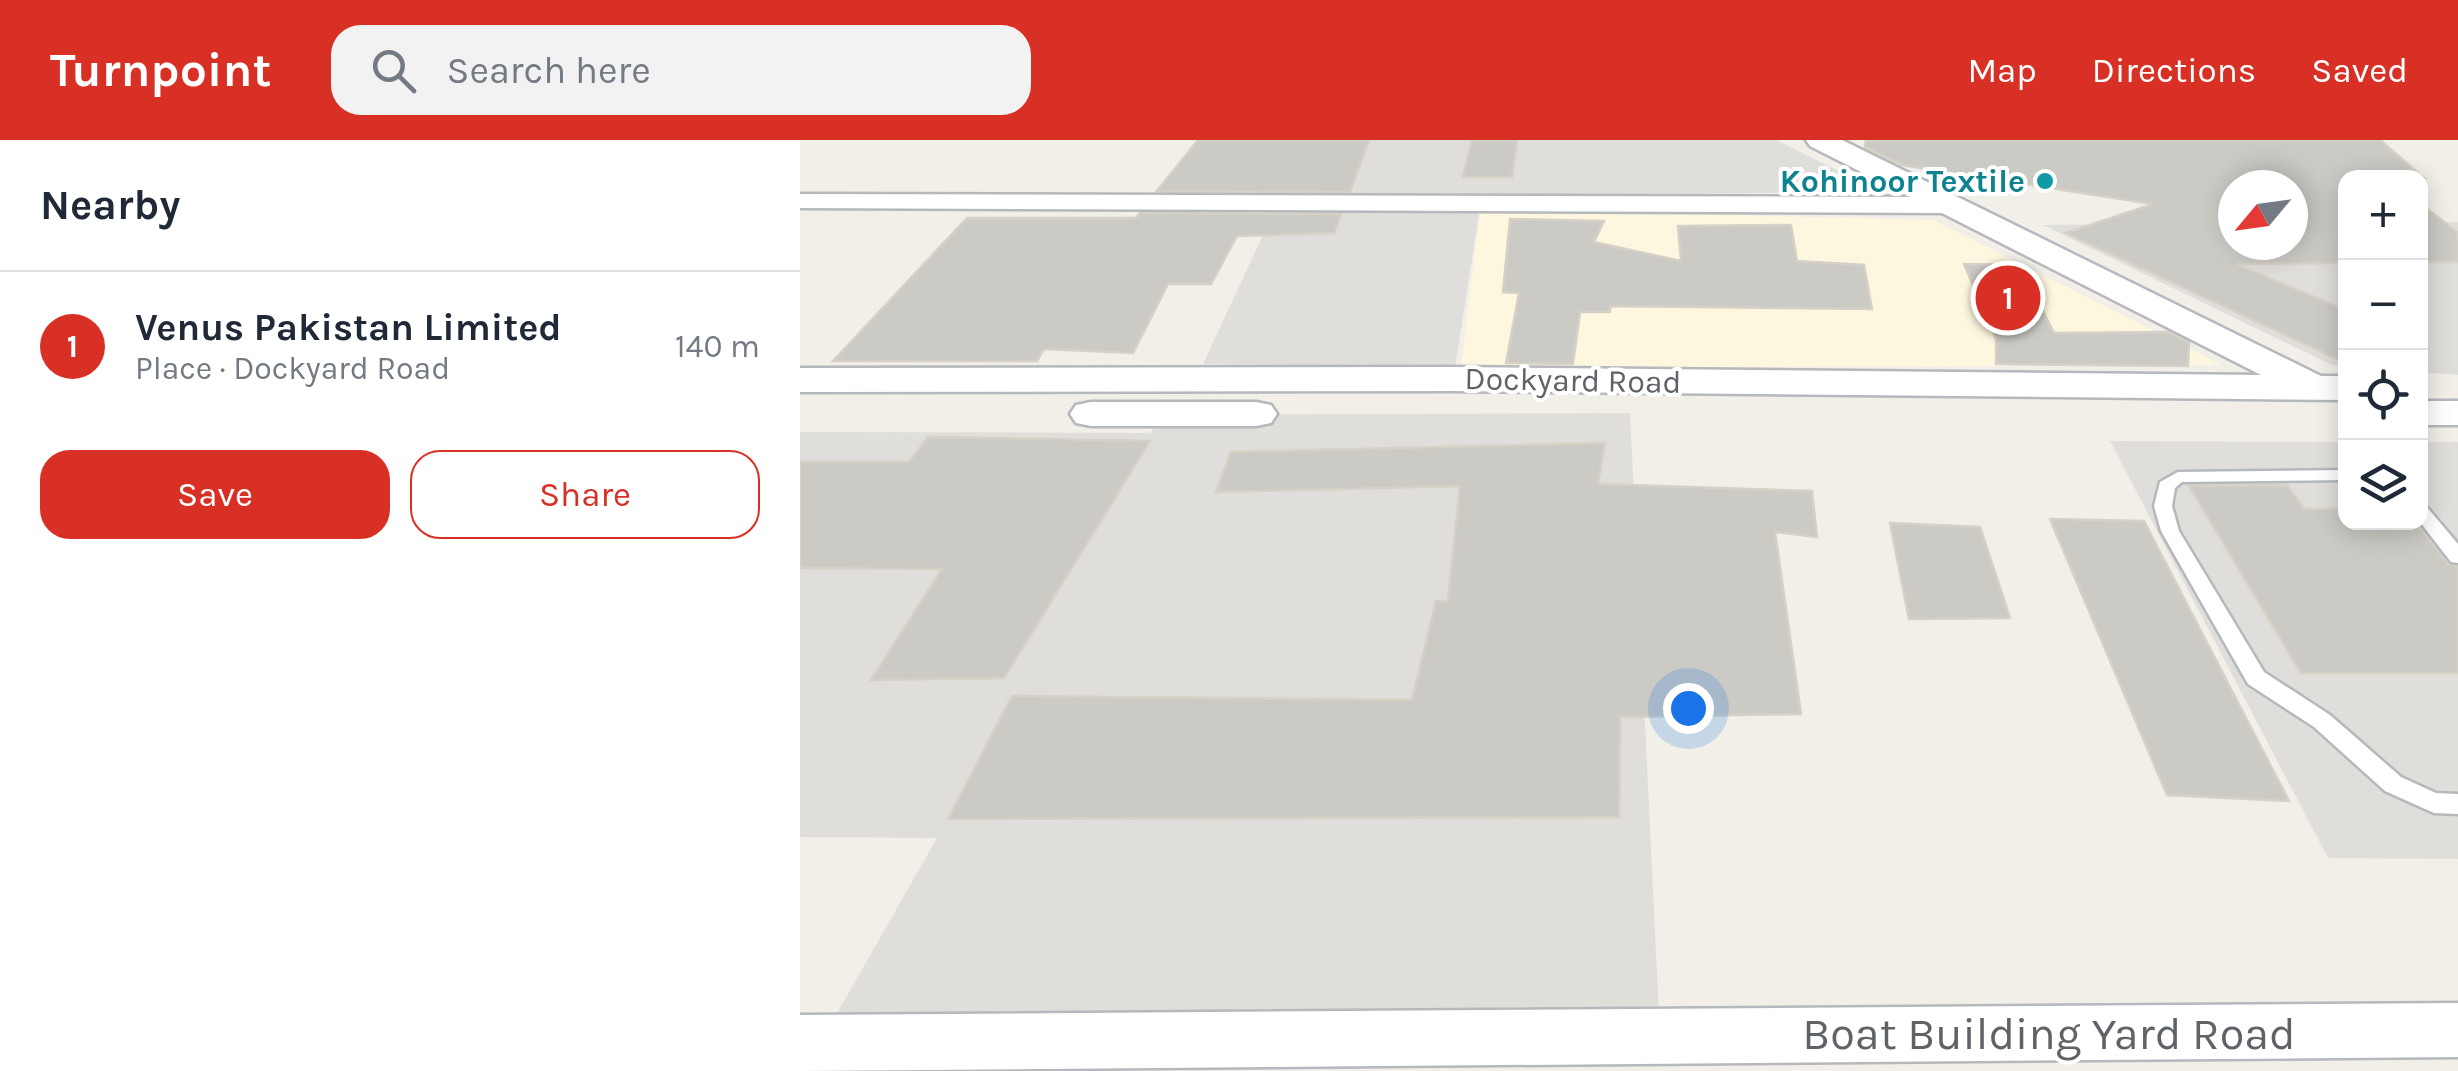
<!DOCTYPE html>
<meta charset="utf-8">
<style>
body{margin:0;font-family:Karla,sans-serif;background:#f2f2f3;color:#1f2937}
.controls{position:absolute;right:30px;top:30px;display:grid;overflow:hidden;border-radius:20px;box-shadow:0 5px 25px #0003}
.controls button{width:90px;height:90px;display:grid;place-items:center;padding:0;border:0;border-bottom:2px solid #e0e1e3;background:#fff;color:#1f2937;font:50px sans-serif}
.compass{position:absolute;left:1418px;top:30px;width:90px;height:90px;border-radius:50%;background:#fff;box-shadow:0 5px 25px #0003;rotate:241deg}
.you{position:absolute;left:888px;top:568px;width:35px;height:35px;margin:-25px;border:8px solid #fff;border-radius:50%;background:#1a73e8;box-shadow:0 0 0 15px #1a73e833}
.badge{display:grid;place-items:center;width:65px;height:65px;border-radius:50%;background:#d93025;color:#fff;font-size:32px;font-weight:700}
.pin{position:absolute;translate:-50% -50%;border:5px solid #fff;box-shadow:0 2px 10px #0006}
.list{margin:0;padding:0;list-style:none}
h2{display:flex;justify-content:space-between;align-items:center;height:130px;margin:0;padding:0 40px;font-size:42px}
h2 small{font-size:32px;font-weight:400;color:#747a83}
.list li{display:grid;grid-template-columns:65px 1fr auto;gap:30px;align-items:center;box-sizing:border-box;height:150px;padding:0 40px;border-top:2px solid #e0e1e3}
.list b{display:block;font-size:38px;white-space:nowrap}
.list p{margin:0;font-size:32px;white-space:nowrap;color:#747a83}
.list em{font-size:32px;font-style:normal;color:#747a83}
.actions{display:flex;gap:20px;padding:30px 40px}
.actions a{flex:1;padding:22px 0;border:2px solid #d93025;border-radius:30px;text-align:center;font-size:35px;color:#d93025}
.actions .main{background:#d93025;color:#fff}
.icon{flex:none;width:55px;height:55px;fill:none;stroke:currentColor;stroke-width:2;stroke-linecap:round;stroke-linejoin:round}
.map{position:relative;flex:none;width:1658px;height:931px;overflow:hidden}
header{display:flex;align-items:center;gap:60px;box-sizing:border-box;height:140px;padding:0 50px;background:#d93025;color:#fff}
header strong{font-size:48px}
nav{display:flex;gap:55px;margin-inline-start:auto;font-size:35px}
.search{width:700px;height:90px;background:#f2f2f3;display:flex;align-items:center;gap:25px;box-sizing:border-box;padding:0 35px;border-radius:30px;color:#747a83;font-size:38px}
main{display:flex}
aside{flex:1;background:#fff}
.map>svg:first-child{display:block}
</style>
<header>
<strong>Turnpoint</strong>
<div class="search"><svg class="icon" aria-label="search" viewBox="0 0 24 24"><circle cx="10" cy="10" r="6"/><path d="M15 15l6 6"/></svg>Search here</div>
<nav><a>Map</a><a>Directions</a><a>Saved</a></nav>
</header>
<main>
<aside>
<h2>Nearby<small></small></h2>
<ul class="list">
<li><span class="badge">1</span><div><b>Venus Pakistan Limited</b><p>Place · Dockyard Road</p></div><em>140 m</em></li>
</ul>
<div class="actions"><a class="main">Save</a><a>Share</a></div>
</aside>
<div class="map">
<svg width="1658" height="931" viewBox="0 0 1658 931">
<rect width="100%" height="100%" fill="#f1efe8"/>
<!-- commercial -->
<polygon fill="#fef7e0" points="680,69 1134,80 1421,225 661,228"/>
<!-- industrial -->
<g fill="#e0deda">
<polygon points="398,0 976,0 1081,52 359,57"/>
<polygon points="476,67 680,69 655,227 403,224"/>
<polygon points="1620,82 1658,82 1658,235 1621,232"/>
<polygon points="1433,83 1433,105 1493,105 1545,83 1545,226 1532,225 1243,85"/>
<polygon points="830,273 860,896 20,903 137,698 0,697 0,292 350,293 363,275"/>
<polygon points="1310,301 1545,302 1546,382 1620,382 1621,302 1658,302 1658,719 1528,718"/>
</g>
<!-- building -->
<g fill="#cccac5" stroke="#d6d1c6" stroke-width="2.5" fill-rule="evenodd">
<polygon points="398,0 569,0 550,52 357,51"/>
<polygon points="672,0 717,0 712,37 663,37"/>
<path d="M1066 0H1580L1624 38H1546V123L1435 124 1546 170V223L1266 93 1353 64 1102 25 1065 7ZM1433 45H1493V105H1433Z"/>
<polygon points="1620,63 1658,93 1658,122 1620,122"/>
<polygon points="340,73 541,74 534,93 437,96 411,144 368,144 333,213 244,209 237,221 33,221 167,78 336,78"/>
<polygon points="710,79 804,81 794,102 881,121 878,86 991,85 997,121 1064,125 1072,169 810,166 810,172 780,172 773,224 706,223 719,153 703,152"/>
<polygon points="1164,124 1220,125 1254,193 1368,192 1389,202 1388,226 1196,224 1196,199"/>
<polygon points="128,297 350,301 204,538 71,540 142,429 0,428 0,322 109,322"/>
<polygon points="805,303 798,344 1012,351 1017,397 975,392 1001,574 820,577 819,677 148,679 212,556 612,560 636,461 648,461 660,346 416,352 431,312"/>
<polygon points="1487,345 1504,369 1546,369 1546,382 1616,382 1648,424 1658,427 1658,533 1501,533 1389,346"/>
<polygon points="1250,379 1344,381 1489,661 1367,655"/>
<polygon points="1090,383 1180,387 1210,478 1109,479"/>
</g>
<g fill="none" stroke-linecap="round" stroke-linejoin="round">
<defs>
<g id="service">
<polygon points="1546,330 1546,340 1382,342 1375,348 1372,366 1379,391 1464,532 1530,575 1601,637 1636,653 1658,654 1658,674 1634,673 1585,651 1514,587 1448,544 1361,391 1354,366 1360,342 1378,332"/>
<polygon points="1620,364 1626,366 1658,404 1658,423 1651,422 1620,382"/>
</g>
<g id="minor">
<polygon points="0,54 1151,57 1164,65 1151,73 0,68"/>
<polygon points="1658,863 1658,917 0,931 0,875"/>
</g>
<g id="tertiary">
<polygon points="1006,0 1042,0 1521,236 1546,236 1546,260 651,251 0,252 0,228 651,227 1461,235 1010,6"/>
<rect x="1620" y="261" width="38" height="24"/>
<polygon points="291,262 456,262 471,265 477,274 471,283 456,286 291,286 276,283 270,274 276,265"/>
</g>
</defs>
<!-- service casing -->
<use href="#service" stroke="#b5b8bc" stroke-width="5"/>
<!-- minor casing -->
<use href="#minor" stroke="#b5b8bc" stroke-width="5"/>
<!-- tertiary casing -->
<use href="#tertiary" stroke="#b5b8bc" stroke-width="5"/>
<!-- service -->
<use href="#service" fill="#fff" fill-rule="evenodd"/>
<!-- minor -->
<use href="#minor" fill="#fff" fill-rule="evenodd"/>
<!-- tertiary -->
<use href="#tertiary" fill="#fff" fill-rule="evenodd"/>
</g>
<!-- markers -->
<circle fill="#0f9aa8" stroke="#fff" stroke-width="4" cx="1245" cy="41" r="10"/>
<g text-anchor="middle" stroke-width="8" stroke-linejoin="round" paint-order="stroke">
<!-- far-culture labels -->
<g font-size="32" font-weight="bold" fill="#0d838f" stroke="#fff" text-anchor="end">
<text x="1225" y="52">Kohinoor Textile</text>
</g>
<!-- far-street labels -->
<g font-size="32" fill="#5f6368" stroke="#fff">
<text transform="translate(773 240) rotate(1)" y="11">Dockyard Road</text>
</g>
<!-- near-street labels -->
<g font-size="45" fill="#5f6368" stroke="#fff">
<text x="1249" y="909">Boat Building Yard Road</text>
</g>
</g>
</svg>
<div class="controls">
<button>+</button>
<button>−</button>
<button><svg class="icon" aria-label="locate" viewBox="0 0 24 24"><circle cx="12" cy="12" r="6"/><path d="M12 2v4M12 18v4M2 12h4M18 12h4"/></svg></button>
<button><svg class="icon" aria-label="layers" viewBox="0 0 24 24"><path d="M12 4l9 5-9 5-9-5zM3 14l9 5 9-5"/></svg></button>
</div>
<svg class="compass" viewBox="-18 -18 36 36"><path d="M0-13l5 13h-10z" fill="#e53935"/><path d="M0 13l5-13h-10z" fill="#747a83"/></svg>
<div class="you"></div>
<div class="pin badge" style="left:1208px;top:158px">1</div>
</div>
</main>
